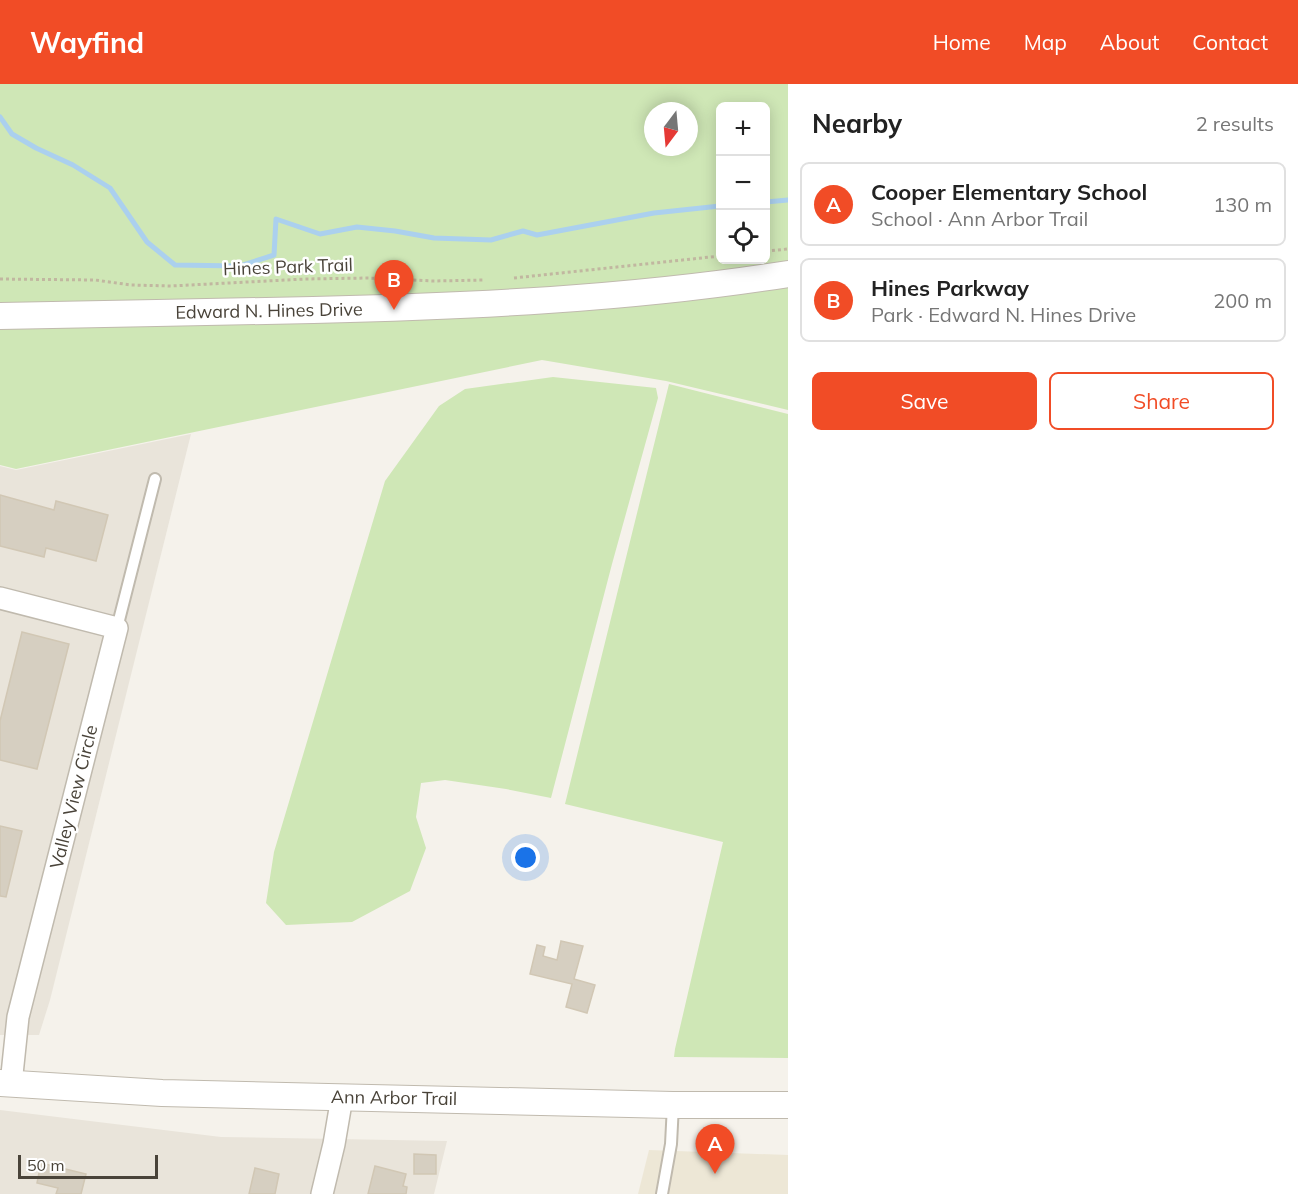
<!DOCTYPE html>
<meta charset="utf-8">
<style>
body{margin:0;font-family:Mulish,sans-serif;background:#f6f6f6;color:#222}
.controls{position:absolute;right:18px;top:18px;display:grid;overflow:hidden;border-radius:9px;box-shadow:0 3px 15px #0003}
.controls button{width:54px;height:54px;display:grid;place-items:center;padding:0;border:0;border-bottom:2px solid #e0e0e0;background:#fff;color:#222;font:30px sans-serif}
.compass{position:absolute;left:644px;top:18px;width:54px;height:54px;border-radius:50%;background:#fff;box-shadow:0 3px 15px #0003;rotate:196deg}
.scale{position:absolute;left:18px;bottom:15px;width:140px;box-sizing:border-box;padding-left:6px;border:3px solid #494339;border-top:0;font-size:16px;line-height:21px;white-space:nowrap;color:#494339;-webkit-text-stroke:4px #fff;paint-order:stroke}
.you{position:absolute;left:526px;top:774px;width:21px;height:21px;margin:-15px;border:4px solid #fff;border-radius:50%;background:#1a73e8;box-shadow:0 0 0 9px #1a73e833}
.badge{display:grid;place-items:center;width:39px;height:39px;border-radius:50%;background:#f14c26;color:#fff;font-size:20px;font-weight:700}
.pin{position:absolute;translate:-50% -50px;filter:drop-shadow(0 2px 3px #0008)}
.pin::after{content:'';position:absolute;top:32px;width:21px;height:18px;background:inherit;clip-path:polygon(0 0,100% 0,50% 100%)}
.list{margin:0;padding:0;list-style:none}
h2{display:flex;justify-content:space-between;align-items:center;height:78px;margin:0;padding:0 24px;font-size:26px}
h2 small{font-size:20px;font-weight:400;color:#767676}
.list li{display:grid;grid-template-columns:39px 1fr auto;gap:18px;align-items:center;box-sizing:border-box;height:84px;margin:0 12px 12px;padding:0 12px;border:2px solid #e0e0e0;border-radius:9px}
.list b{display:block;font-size:22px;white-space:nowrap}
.list p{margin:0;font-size:20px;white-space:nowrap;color:#767676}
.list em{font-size:20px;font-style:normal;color:#767676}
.actions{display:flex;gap:12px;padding:18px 24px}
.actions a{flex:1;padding:14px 0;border:2px solid #f14c26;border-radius:9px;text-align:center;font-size:21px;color:#f14c26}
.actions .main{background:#f14c26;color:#fff}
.icon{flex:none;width:33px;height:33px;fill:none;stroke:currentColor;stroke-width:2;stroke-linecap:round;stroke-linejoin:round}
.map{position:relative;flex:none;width:788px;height:1110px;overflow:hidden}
header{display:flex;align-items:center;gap:36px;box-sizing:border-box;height:84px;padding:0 30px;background:#f14c26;color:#fff}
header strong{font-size:28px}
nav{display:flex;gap:33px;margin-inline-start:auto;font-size:21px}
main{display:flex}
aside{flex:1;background:#fff}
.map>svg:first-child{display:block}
</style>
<header>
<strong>Wayfind</strong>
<nav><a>Home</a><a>Map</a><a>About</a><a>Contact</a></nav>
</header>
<main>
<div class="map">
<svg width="788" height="1110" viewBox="0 0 788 1110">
<rect width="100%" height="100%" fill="#f5f2eb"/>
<!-- residential -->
<g fill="#e9e4da">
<polygon points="191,350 50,916 39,951 0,951 0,382 16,386"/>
<polygon points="0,1026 221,1053 447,1057 434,1110 0,1110"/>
</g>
<!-- education -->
<polygon fill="#ede7d6" points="649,1066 788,1071 788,1110 638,1110"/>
<!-- green -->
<g fill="#cfe7b6" fill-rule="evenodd">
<path d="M0 0H788V326L666 297 542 276 16 385 0 381ZM720 22H766V176H720ZM653 27H689V63H653Z"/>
<polygon points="553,293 656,304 658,314 612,480 551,714 506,705 445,696 421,699 416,733 426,764 410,807 352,838 286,841 266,819 274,768 385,397 439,322 465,305"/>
<polygon points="669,300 788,330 788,974 674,973 675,965 723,758 565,720"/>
</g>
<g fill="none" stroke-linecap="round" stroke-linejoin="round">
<!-- stream -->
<g stroke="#abd0ee" stroke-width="5">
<polyline points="0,33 12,50 36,64 73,81 110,104 147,158 175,181 240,182 274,171 276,135 320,150 357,143 395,147 434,154 491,156 523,147 537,151 654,129 720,122"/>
<polyline points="766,118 788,116"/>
</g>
</g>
<!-- building -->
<g fill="#d6cfc1" stroke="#d1c7b4" stroke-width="1.5">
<polygon points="0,411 54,426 56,417 108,431 96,477 46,464 44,473 0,462"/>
<polygon points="22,548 69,560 37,685 0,676 0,637"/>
<polygon points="0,742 22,747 6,813 0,812"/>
<polygon points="561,857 583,862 574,895 595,901 587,929 566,923 572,900 530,890 537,861 545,863 543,872 557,876"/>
<polygon points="414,1070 436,1071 436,1090 414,1090"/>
<polygon points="41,1079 86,1090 81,1110 56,1110 58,1104 37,1099"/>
<polygon points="375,1082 406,1090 403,1102 407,1103 406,1110 368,1110"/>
<polygon points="255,1084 279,1090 275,1110 249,1110"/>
</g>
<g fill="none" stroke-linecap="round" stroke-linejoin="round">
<defs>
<g id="service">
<polyline points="117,544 155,395"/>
<polyline points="662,1110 671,1060 673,1021"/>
</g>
<g id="minor">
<polyline points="0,514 117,544 18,933 11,1000"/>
<polyline points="322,1110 334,1060 342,1013"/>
</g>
<g id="tertiary">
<path d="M0 232C104 230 209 228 313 226 472 222 631 215 788 190"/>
<polyline points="0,999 162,1009 673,1021 788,1021"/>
</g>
</defs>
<!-- service casing -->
<use href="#service" stroke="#c0baae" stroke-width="14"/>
<!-- minor casing -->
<use href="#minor" stroke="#c0baae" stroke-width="24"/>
<!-- tertiary casing -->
<use href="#tertiary" stroke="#c0baae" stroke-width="28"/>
<!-- path -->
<g stroke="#c1b7a0" stroke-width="3" stroke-dasharray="3 3" stroke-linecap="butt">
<polyline points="766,167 788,165"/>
<polyline points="514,194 720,172"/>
<polyline points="0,195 95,196 131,201 171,202 305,195 368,194 434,197 484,196"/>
</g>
<!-- service -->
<use href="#service" stroke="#fff" stroke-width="10"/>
<!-- minor -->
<use href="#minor" stroke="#fff" stroke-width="21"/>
<!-- tertiary -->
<use href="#tertiary" stroke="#fff" stroke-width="26"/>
</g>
<g text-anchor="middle" stroke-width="5" stroke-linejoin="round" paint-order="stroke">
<!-- street labels -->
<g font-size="18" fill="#494339" stroke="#fff">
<text transform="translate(288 183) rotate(-2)" y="6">Hines Park Trail</text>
<text transform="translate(269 227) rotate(-1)" y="6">Edward N. Hines Drive</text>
<text transform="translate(74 713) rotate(-76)" y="6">Valley View Circle</text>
<text transform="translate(394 1014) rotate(1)" y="6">Ann Arbor Trail</text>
</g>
</g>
</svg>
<div class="controls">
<button>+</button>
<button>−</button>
<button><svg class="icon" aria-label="locate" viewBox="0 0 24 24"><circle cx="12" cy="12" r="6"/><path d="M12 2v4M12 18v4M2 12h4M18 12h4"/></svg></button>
</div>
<svg class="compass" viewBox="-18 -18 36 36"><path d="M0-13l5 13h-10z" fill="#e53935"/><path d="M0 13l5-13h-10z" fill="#767676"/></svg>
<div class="scale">50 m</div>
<div class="you"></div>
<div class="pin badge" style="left:715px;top:1090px">A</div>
<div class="pin badge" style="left:394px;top:226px">B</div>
</div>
<aside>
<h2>Nearby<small>2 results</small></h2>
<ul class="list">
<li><span class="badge">A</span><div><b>Cooper Elementary School</b><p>School · Ann Arbor Trail</p></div><em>130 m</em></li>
<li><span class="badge">B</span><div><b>Hines Parkway</b><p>Park · Edward N. Hines Drive</p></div><em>200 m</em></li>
</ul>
<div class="actions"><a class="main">Save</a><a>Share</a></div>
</aside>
</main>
